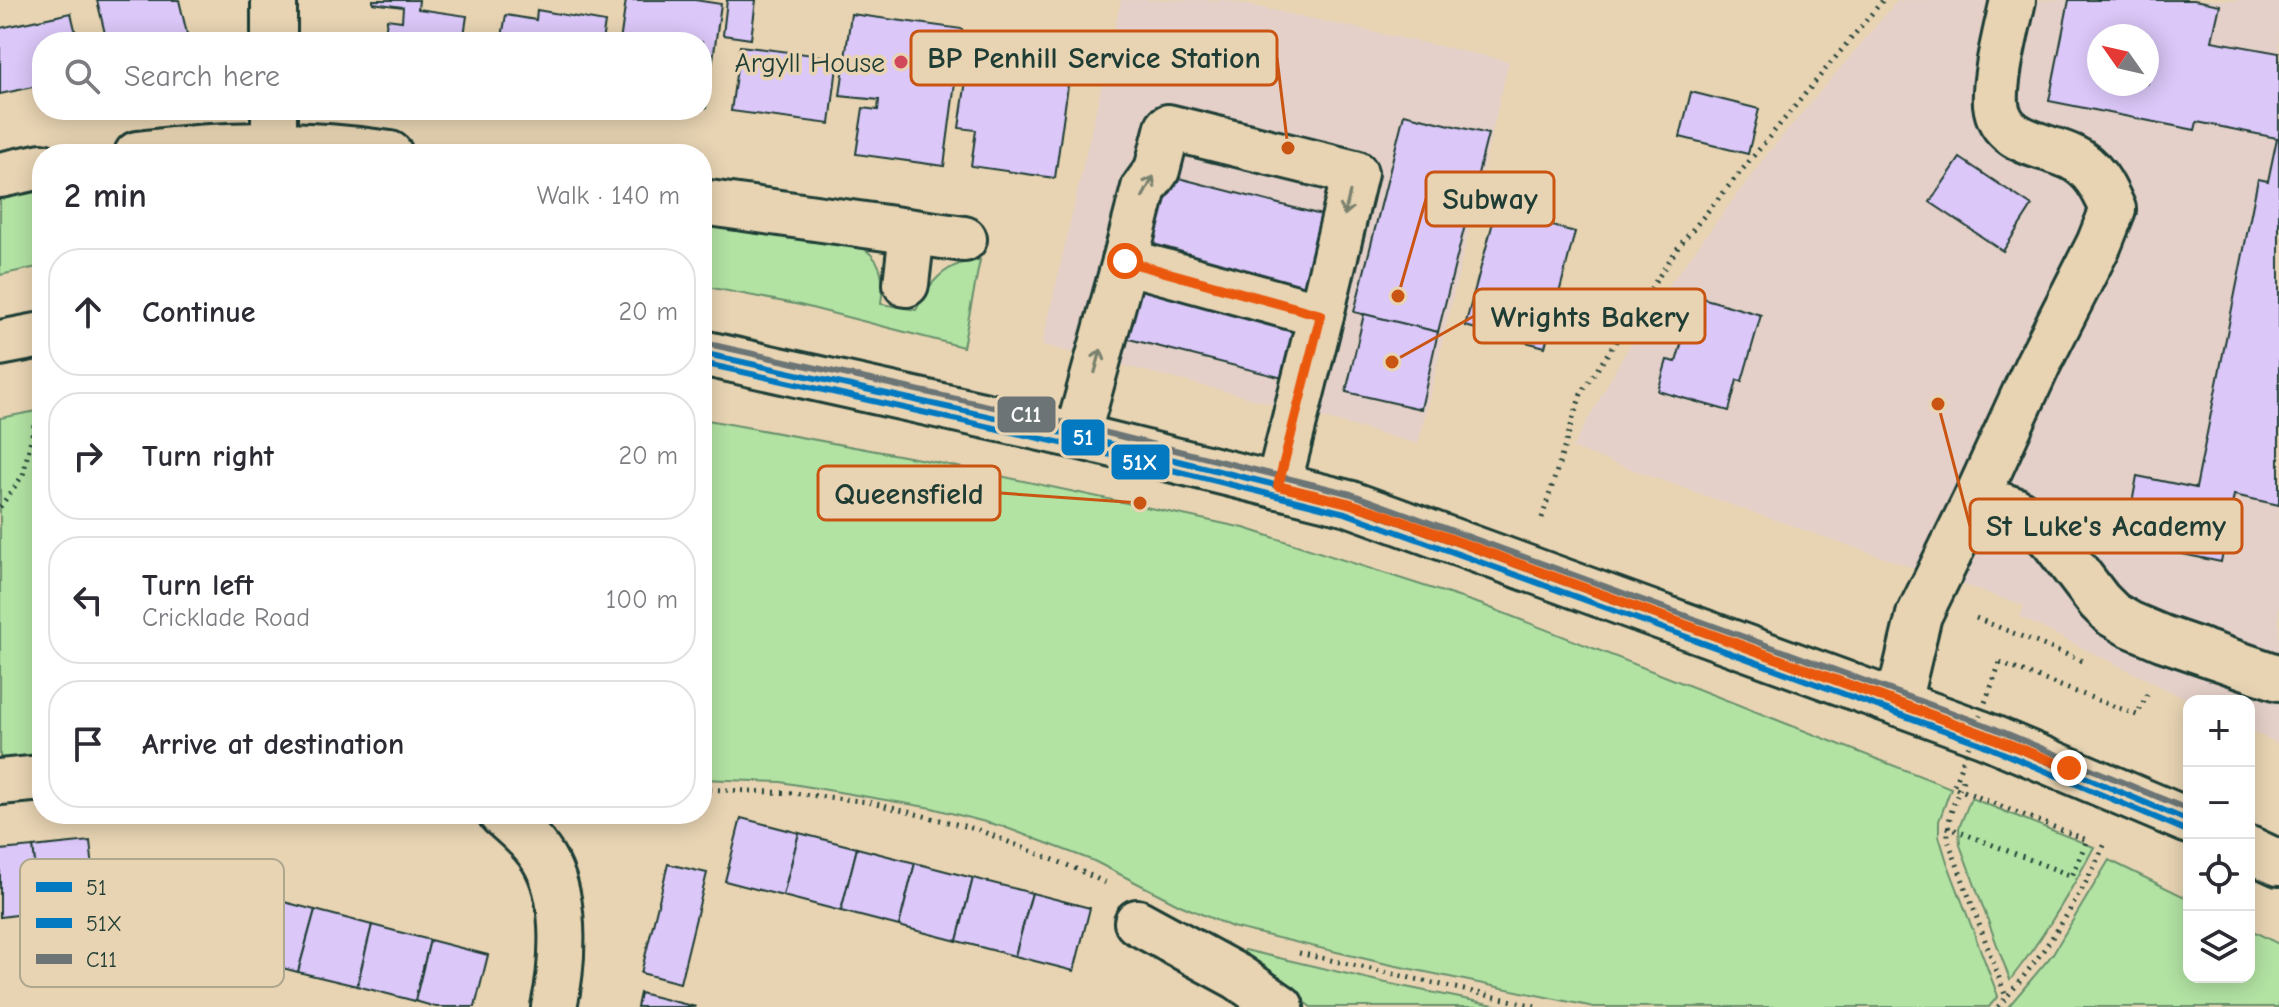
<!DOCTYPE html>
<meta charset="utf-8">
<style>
body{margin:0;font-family:"Comic Neue",sans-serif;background:#f2f2f3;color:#2b2b33}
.controls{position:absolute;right:24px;bottom:24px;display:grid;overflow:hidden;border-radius:16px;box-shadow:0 4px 20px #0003}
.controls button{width:72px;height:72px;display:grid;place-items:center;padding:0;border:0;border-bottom:2px solid #e1e1e2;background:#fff;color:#2b2b33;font:40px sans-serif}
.compass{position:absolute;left:2087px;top:24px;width:72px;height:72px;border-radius:50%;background:#fff;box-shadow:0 4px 20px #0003;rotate:304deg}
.stop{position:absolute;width:24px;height:24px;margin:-18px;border:6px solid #ea580c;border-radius:50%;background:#fff}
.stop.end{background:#ea580c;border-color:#fff;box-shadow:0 2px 8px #0008}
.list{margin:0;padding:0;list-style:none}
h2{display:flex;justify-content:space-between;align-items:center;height:104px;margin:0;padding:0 32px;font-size:34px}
h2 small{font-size:26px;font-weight:400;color:#7c7c81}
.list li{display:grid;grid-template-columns:52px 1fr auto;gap:24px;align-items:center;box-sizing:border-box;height:128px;margin:0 16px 16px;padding:0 16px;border:2px solid #e1e1e2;border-radius:32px}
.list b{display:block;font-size:30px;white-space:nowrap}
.list p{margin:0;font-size:26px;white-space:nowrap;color:#7c7c81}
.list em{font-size:26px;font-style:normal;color:#7c7c81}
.icon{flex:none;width:44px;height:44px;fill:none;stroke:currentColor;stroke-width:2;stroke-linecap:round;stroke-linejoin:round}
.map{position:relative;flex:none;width:2279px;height:1007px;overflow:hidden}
.search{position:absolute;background:#fff;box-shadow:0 4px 20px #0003;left:32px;top:32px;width:680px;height:88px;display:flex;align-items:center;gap:20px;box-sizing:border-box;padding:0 28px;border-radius:32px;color:#7c7c81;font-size:30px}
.panel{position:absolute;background:#fff;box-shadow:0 4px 20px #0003;left:32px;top:144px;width:680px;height:680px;border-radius:32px}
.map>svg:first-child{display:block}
</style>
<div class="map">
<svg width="2279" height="1007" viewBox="0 0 2279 1007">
<rect width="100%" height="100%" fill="#e8d4b3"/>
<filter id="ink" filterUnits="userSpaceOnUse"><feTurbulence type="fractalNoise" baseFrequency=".0125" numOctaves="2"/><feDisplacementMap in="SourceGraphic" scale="16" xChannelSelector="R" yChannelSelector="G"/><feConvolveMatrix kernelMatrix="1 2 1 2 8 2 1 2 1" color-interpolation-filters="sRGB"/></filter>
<g filter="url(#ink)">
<!-- built -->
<g fill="#e4d0c8" fill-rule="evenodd">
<polygon points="1121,0 1225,0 1509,61 1418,444 1224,391 1042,345"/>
<path d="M1898 0H2279V744L2249 730V701H2190L2020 617 2024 606 1737 507 1572 448 1621 360 1660 297 1768 153ZM2099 36H2147V84H2099Z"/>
</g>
<!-- green -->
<g fill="#b2e3a3" stroke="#68906c" stroke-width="2">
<polygon points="42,185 42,266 0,275 0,191"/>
<path d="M702 219 855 243C882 257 885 275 881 304L916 310C929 282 946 262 980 260L963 347 800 305 702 286Z"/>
<polygon points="42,410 42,758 0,759 0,418"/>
<polygon points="702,419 925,460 1244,528 1483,605 1951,788 1939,821 1939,836 1947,862 1998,996 1989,1007 1594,1007 1387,964 1232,927 1180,905 1094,861 1004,827 932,808 781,782 702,779"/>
<path d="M1971 798 2094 847C2069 895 2044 937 2010 980L1960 845 1959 828Z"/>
<polygon points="2109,860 2189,899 2189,977 2249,977 2249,929 2279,944 2279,1007 2008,1007 2052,955"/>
<polygon points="1245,950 1386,983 1504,1007 1311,1007 1240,957"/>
</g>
<!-- building -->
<g fill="#dbc7f8" stroke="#1f3d34" stroke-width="2" fill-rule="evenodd">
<polygon points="97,0 179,0 189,42 107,42"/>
<polygon points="373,0 419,0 418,9 467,16 463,42 384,42 387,19 402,21 403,7 373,3"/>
<polygon points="626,0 695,0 721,4 706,108 702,107 702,42 620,42"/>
<polygon points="727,0 756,0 751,39 723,35"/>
<path d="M2069 0H2194L2220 5 2212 41 2279 53V505L2234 495 2221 562 2125 542 2137 476 2196 488 2258 179 2268 181 2277 138 2197 122 2195 130 2049 101ZM2099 36H2147V84H2099Z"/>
<polygon points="537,10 605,22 602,42 501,42 506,15 536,20"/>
<polygon points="71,13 78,42 42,42 42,85 0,94 0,28"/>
<polygon points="851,14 962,29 944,166 856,154 863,108 878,110 879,100 840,96"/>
<polygon points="972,40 1019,47 1015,71 1069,78 1055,178 971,166 976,130 959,128"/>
<polygon points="740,46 838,58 830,124 731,111"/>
<polygon points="1691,92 1759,109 1748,154 1680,137"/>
<polygon points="1404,114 1488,134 1438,332 1354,312"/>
<polygon points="1960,158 2032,206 2003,251 1930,202"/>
<polygon points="1163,174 1329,217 1287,379 1121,337"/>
<polygon points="1496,211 1575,232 1545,347 1465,326"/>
<polygon points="1695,296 1761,315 1742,381 1737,380 1729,411 1658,391 1667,360 1676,362"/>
<polygon points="1364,314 1438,332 1421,409 1346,392"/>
<polygon points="741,818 799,833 783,896 725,881"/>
<polygon points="799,833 857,848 841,911 783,896"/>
<polygon points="90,841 97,907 41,912 33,847"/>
<polygon points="33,847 41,912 0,917 0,850"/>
<polygon points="857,848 915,863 899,926 841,911"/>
<polygon points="915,863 973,878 957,941 899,926"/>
<polygon points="668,864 707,873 680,983 641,973"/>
<polygon points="973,878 1032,893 1015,956 957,941"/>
<polygon points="1032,893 1090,908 1074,971 1015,956"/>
<polygon points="257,895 315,910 298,972 240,957"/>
<polygon points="315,910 372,925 357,986 298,972"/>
<polygon points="372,925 430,940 415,1001 357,986"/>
<polygon points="430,940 488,955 475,1007 436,1007 415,1001"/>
<polygon points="640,993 696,1007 637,1007"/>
</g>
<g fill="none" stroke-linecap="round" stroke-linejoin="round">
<defs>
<g id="minor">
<polyline points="274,0 274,42"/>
<path d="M137 154C220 143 306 141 390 154"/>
<polyline points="274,154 274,110"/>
<polyline points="0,175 42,166"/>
<polyline points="702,202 964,239"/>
<polyline points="1125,261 1144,188 1157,170 1168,127 1355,173 1321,315"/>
<polyline points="906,284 912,232"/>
<polyline points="1077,436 1125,261 1321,315 1278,486"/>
<polyline points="1977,497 2015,510 2037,524 2054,542 2099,601 2112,614 2129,624 2162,638 2279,678"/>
<path d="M1898 703 1919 615 1977 497 2038 364 2099 244 2113 209C2103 187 2094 168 2071 157 2043 144 2000 143 1996 104 1994 76 2007 29 2013 0"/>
<polyline points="0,782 42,778"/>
<path d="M501 814C518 829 537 845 547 865 567 904 563 966 554 1007"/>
<polyline points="1137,922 1238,977 1281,1007"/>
</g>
<g id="major">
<polyline points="0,343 42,335"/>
<polyline points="702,353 1077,436 1348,503 1983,734 2189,821"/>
<polyline points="2249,849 2279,863"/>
</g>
</defs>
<!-- minor casing -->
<use href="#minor" stroke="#1f3d34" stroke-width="50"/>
<!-- major casing -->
<use href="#major" stroke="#1f3d34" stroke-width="50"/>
<!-- path -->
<g stroke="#1f3d34" stroke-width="5" stroke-dasharray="2 6" stroke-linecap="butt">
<polyline points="0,507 23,475 34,426 42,410"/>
<polyline points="1542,518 1581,394 1679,246 1883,0"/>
<polyline points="1976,618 2085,662"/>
<polyline points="2000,663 2137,715 2150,689"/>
<path d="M1963 780C1955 800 1947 818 1948 840L2006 997"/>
<polyline points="702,789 794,793 868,802 976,829 1074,868 1106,883"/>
<polyline points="1947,827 2072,876 2087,840"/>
<polyline points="1299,953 1540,1007"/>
<path d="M1998 1007C2042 957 2079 902 2106 841"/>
</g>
<!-- minor -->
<use href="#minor" stroke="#e8d4b3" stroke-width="44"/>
<!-- major -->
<use href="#major" stroke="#e8d4b3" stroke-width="44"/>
<!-- path-bridge -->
<polyline stroke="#1f3d34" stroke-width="5" stroke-dasharray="2 6" stroke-linecap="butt" points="2000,663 1953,787 2087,840"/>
<defs>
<polyline id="bus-1" points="702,353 1077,436 1348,503 1983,734 2189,821"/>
<polyline id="bus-2" points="702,363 1075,446 1345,513 1979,743 2185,830"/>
<polyline id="bus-3" points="704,343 1079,426 1351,494 1986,725 2189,810"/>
</defs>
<!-- bus-1 casing -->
<use href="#bus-1" stroke="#e8d4b3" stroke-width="12"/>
<!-- bus-2 casing -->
<use href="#bus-2" stroke="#e8d4b3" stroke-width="12"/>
<!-- bus-3 casing -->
<use href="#bus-3" stroke="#e8d4b3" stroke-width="12"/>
<!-- bus-1 -->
<use href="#bus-1" stroke="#0279c1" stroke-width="6"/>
<!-- bus-2 -->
<use href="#bus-2" stroke="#0279c1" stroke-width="6"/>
<!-- bus-3 -->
<use href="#bus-3" stroke="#6c7476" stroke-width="6"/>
</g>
<!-- one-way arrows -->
<defs><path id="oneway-shaft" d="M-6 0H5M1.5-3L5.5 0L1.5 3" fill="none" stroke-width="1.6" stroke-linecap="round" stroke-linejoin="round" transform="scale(2)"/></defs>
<g stroke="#79816d">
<use href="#oneway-shaft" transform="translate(1148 187) rotate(-62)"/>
<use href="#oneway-shaft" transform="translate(1347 204) rotate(104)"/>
<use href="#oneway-shaft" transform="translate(1098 361) rotate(-75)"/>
</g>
</g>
<g fill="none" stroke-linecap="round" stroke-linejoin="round" filter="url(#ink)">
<!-- route -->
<polyline stroke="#ea580c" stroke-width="10" points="1125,261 1321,315 1278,486 1348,503 1380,513 1983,734 2069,768"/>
</g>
<!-- markers -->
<circle fill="#d1495b" stroke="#e8d4b3" stroke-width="3" cx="901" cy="62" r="8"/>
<g text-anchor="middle" stroke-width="7" stroke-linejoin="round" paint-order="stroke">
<!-- poi labels -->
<g font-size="28" fill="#1f3d34" stroke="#e8d4b3" text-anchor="end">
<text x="885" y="72">Argyll House</text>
</g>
</g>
<!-- legend -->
<rect x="20" y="859" width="264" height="128" rx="12" fill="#e8d4b3" stroke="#aca78d" stroke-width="2"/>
<rect x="36" y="882" width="36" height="10" fill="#0279c1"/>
<rect x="36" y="918" width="36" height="10" fill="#0279c1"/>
<rect x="36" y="954" width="36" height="10" fill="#6c7476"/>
<g font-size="22" fill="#1f3d34">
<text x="86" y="895">51</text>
<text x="86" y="931">51X</text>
<text x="86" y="967">C11</text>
</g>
<!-- callouts -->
<path fill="none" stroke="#ca5512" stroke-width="3" d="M1288 148L1277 58M1398 296L1426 199M1392 362L1474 316M1140 503L1000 493M1938 404L1970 526"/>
<g fill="#ca5512" stroke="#e8d4b3" stroke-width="3">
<circle cx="1288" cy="148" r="8"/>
<circle cx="1398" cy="296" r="8"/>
<circle cx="1392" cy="362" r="8"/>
<circle cx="1140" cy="503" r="8"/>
<circle cx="1938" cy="404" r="8"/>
</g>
<g fill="#e8d4b3" stroke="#ca5512" stroke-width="3">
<rect x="911" y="31" width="366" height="54" rx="8"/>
<rect x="1426" y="172" width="128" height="54" rx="8"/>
<rect x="1474" y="289" width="231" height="54" rx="8"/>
<rect x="818" y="466" width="182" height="54" rx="8"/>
<rect x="1970" y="499" width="272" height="54" rx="8"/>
</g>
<g font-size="30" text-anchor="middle" font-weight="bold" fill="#1f3d34">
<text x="1094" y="68">BP Penhill Service Station</text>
<text x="1490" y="209">Subway</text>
<text x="1590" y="327">Wrights Bakery</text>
<text x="909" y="504">Queensfield</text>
<text x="2106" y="536">St Luke's Academy</text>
</g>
<g stroke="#e8d4b3" stroke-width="3">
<rect x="996" y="395" width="61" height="39" rx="8" fill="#6c7476"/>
<rect x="1060" y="418" width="46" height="39" rx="8" fill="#0279c1"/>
<rect x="1110" y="443" width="61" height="38" rx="8" fill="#0279c1"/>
</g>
<g font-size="22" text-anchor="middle" font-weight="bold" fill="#fff">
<text x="1026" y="422">C11</text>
<text x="1083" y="445">51</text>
<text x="1140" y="470">51X</text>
</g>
</svg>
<div class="controls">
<button>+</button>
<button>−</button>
<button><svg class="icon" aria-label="locate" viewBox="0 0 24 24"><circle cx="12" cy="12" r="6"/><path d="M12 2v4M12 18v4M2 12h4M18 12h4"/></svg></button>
<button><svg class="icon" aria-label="layers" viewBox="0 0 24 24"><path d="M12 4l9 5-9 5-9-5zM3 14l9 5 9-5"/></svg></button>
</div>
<svg class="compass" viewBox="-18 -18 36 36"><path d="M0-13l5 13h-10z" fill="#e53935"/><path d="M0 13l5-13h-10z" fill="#7c7c81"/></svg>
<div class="stop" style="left:1125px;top:261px"></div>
<div class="stop end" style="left:2069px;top:768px"></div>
<div class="search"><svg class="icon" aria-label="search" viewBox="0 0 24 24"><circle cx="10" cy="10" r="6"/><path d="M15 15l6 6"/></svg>Search here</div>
<section class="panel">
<h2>2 min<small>Walk · 140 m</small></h2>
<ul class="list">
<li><svg class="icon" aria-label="ahead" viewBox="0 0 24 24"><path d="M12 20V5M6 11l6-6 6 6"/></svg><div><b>Continue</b></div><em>20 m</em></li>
<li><svg class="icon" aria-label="right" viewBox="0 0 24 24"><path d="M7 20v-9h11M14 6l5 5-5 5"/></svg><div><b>Turn right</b></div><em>20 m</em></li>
<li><svg class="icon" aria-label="left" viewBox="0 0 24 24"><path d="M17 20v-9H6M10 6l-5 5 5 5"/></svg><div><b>Turn left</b><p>Cricklade Road</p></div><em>100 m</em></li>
<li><svg class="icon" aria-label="arrive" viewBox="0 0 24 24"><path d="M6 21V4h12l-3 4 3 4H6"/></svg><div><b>Arrive at destination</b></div></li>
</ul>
</section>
</div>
